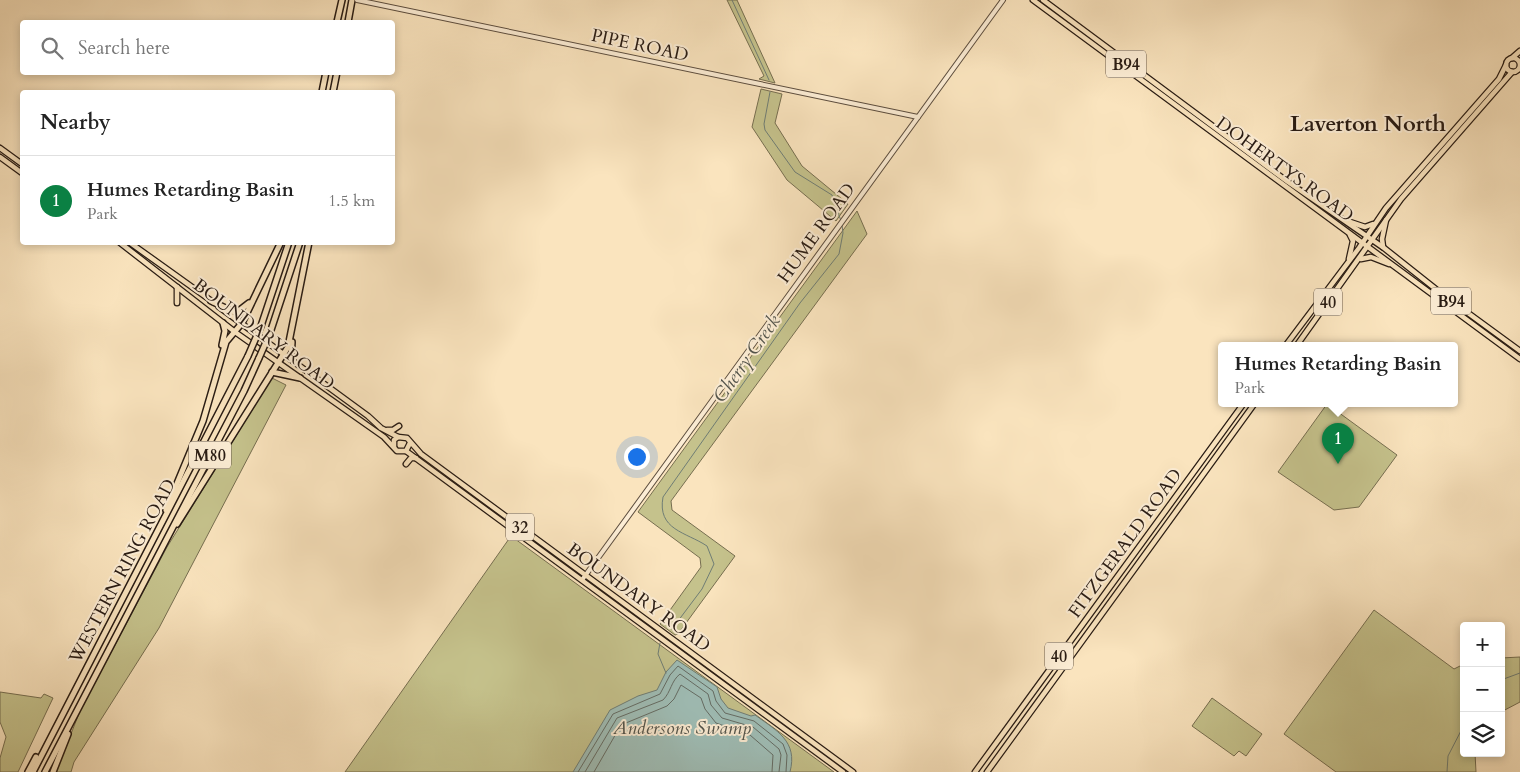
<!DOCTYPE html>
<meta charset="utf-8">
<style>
body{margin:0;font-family:Cardo,serif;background:#f6f6f6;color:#222}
.controls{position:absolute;right:15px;bottom:15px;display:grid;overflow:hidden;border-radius:5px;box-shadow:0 2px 8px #0003}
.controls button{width:45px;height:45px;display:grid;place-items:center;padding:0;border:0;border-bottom:1px solid #e0e0e0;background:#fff;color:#222;font:25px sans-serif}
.you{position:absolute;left:636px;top:456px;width:18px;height:18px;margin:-12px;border:4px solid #fff;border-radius:50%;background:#1a73e8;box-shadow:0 0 0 8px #1a73e833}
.badge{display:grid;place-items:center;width:32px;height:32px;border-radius:50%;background:#0b8043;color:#fff;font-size:16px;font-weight:700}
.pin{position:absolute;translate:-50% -41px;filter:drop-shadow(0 1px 2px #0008)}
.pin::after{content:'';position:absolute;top:26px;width:18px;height:15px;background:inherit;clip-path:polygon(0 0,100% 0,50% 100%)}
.popup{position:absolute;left:1218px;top:342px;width:240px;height:65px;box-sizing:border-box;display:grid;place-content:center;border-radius:5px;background:#fff;filter:drop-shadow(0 1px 4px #0005);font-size:16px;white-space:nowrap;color:#767676}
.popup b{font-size:19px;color:#222}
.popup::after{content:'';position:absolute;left:50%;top:100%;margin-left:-10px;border:10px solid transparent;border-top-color:#fff}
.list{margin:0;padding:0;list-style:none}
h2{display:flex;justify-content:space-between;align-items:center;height:65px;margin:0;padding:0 20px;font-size:21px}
h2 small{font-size:16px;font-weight:400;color:#767676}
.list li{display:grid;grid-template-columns:32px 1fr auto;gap:15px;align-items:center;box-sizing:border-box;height:90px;padding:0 20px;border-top:1px solid #e0e0e0}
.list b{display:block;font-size:19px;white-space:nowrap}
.list p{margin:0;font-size:16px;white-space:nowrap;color:#767676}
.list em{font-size:16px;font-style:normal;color:#767676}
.icon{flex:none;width:28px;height:28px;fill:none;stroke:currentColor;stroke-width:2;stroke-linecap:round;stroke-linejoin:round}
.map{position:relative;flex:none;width:1520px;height:772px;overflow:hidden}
.search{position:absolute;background:#fff;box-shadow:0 2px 8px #0003;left:20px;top:20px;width:375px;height:55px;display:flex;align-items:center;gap:12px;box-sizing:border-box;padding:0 18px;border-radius:5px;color:#767676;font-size:19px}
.panel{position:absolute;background:#fff;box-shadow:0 2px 8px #0003;left:20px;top:90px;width:375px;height:155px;border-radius:5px}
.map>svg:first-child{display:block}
</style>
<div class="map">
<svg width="1520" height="772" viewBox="0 0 1520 772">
<rect width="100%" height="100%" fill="#fae4be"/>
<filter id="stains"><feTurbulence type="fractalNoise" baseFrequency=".004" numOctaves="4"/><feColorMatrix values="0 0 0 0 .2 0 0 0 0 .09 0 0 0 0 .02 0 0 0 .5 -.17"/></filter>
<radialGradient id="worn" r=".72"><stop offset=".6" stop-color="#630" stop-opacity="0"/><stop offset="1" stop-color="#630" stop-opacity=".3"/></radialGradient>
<!-- green -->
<g fill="#c5c28c" stroke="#766e50">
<polygon points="727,0 737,0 775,83 759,79 764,76"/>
<polygon points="761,89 782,94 775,123 802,166 848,204 836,221 787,180 752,127"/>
<polygon points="857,211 867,234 671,501 672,510 735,556 678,634 675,635 660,624 701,567 700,558 638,512"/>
<polygon points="272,378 286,385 159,628 74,762 71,772 56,772 80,711 167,547"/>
<polygon points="1327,404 1397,455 1359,507 1334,510 1278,472"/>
<polygon points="511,536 834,772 345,772"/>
<polygon points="1374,610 1454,669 1464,664 1464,753 1475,753 1476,772 1336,772 1284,734"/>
<polygon points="1520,657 1520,702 1501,712 1501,658"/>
<polygon points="0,692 41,698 44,694 53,698 18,772 0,772 0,758 6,737 0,722"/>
<polygon points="1212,698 1262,734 1246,756 1239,751 1234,756 1192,726"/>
</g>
<!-- water -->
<path fill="#9fbeb7" stroke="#6f7d75" d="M677 660 717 687 721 699 728 708 751 716 755 715C777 731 798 741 790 772H573L610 710 638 696 657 690 666 672Z"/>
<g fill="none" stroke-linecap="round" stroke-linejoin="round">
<!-- shore -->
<g stroke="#646c65" stroke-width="1">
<polyline points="578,772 613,714 660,694 670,675 678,666 713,691 716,701 725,713 754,721 783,744 787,755 786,772"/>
<path d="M585 772 617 718 663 700C671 692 671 681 680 674L708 694 711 705 722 718 753 727 779 749 781 755 779 772"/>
<polyline points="594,772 621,725 667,706 674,699 681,685 701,698 705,709 716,723 750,735 773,755 772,772"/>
</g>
<!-- stream -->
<g stroke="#6f7d75" stroke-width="1">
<polyline points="732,0 769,80"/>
<polyline points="770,92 764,124 765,130 795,172 832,195 841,221"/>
<path d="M672 629 702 589 714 564 707 546C686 532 657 530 663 497L800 303 839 254 843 233 842 225"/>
<polyline points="660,643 658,654 666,673"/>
<polyline points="1501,680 1520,673"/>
<polyline points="1447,772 1448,756 1464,725"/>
</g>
<defs>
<g id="minor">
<polyline points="357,0 918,117"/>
<polyline points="582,580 1003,0"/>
</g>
<g id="major">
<polyline points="1033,0 1520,359"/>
<polyline points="1043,0 1288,182 1384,248 1442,294 1520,351"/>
<polyline points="1512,58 1520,51"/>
<circle cx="1513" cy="65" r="7"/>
<polyline points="0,148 22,164"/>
<polyline points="0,157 22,173"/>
<polyline points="1347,221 1365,227 1373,224"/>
<polyline points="119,242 235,332 384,437 397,451 406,451 410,443"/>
<polyline points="129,242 213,302"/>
<polyline points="1383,247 1382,239 1386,220"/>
<polyline points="1349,259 1353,241 1350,235"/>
<polyline points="1361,259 1371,257 1389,264"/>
<polyline points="177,303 177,287"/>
<polyline points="219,307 368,416 381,428 398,437"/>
<polyline points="1286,345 1359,248 1386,208 1499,79 1506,65"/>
<polyline points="1297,345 1401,199 1512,72"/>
<polyline points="387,430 393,430 399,426"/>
<polyline points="394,447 394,440 398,437 407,438 421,454 853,772"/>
<polyline points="406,451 843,772"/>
<polyline points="406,464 411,458 416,458"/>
<polyline points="975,772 1244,403"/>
<polyline points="987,772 1255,403"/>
</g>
<g id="highway">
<polyline points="337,22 342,0"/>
<polyline points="348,22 352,0"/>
<polyline points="322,92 326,72"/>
<polyline points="333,92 337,72"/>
<polyline points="211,301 236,313 249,303"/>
<polyline points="261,326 289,242"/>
<polyline points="270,333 300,242"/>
<polyline points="222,345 225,331 223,323"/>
<polyline points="291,359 292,342"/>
<polyline points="272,372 300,378"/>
<polyline points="166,510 203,421 226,342 242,323 281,242"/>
<polyline points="177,524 288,347 309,242"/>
<polyline points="28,772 36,757"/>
<polyline points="33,772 248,356"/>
<polyline points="45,772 244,391 259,358"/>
<polyline points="53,772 68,734"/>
</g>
</defs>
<!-- minor casing -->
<use href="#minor" stroke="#5c4d3e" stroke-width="6"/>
<!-- major casing -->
<use href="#major" stroke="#281b13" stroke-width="7"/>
<!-- highway casing -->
<use href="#highway" stroke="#281b13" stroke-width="8"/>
<!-- minor -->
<use href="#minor" stroke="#fcedd5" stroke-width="4"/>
<!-- major -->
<use href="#major" stroke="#fae4be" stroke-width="4.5"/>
<!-- highway -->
<use href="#highway" stroke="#fae4be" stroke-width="5"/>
<defs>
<g id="highway-bridge">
<polyline points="248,356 261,326"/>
<polyline points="259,358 270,333"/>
</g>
</defs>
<!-- highway-bridge casing -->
<use href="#highway-bridge" stroke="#281b13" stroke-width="8" stroke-linecap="butt"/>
<!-- highway-bridge -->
<use href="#highway-bridge" stroke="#fae4be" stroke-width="5"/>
</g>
<g text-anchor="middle" stroke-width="4" stroke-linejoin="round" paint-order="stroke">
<!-- shield labels -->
<g fill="#fcedd5" stroke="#685a4d" stroke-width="1">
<rect x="1106" y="50.5" width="40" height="27" rx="4"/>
<rect x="1431" y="287.5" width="40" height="27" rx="4"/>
<rect x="1314" y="288.5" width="28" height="27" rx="4"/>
<rect x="189" y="441.5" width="42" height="27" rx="4"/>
<rect x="506" y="513.5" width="28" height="27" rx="4"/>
<rect x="1045" y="642.5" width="28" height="27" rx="4"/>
</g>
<g font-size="16" font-weight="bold" fill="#281b13">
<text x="1126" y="70">B94</text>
<text x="1451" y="307">B94</text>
<text x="1328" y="308">40</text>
<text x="210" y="461">M80</text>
<text x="520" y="533">32</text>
<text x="1059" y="662">40</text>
</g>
<!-- street labels -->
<g font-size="18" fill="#281b13" stroke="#fcedd5">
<text transform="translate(640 45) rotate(12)" y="6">PIPE ROAD</text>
<text transform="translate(1285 169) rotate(36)" y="6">DOHERTYS ROAD</text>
<text transform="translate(816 233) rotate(-54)" y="6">HUME ROAD</text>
<text transform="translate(264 334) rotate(37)" y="6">BOUNDARY ROAD</text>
<text transform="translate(1125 543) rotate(-54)" y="6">FITZGERALD ROAD</text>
<text transform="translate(122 571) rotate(-62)" y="6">WESTERN RING ROAD</text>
<text transform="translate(639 597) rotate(36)" y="6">BOUNDARY ROAD</text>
</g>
<!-- water labels -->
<g font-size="19" font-style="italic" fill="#52544c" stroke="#fcedd5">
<text transform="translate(746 358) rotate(-55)" y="7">Cherry Creek</text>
<text x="682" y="734">Andersons Swamp</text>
</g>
<!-- district labels -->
<g font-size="22" font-weight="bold" fill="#281b13" stroke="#fcedd5">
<text x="1368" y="131">Laverton North</text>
</g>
</g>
<rect width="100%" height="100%" filter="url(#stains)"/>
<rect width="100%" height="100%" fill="url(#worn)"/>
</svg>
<div class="controls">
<button>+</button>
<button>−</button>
<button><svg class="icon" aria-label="layers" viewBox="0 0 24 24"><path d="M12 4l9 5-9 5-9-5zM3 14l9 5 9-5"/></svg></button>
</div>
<div class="you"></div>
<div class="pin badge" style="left:1338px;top:464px">1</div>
<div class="popup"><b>Humes Retarding Basin</b>Park</div>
<div class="search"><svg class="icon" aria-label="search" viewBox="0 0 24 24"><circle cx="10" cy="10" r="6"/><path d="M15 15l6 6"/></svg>Search here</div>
<section class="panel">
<h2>Nearby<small></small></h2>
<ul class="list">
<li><span class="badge">1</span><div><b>Humes Retarding Basin</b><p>Park</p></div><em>1.5 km</em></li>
</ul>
</section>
</div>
